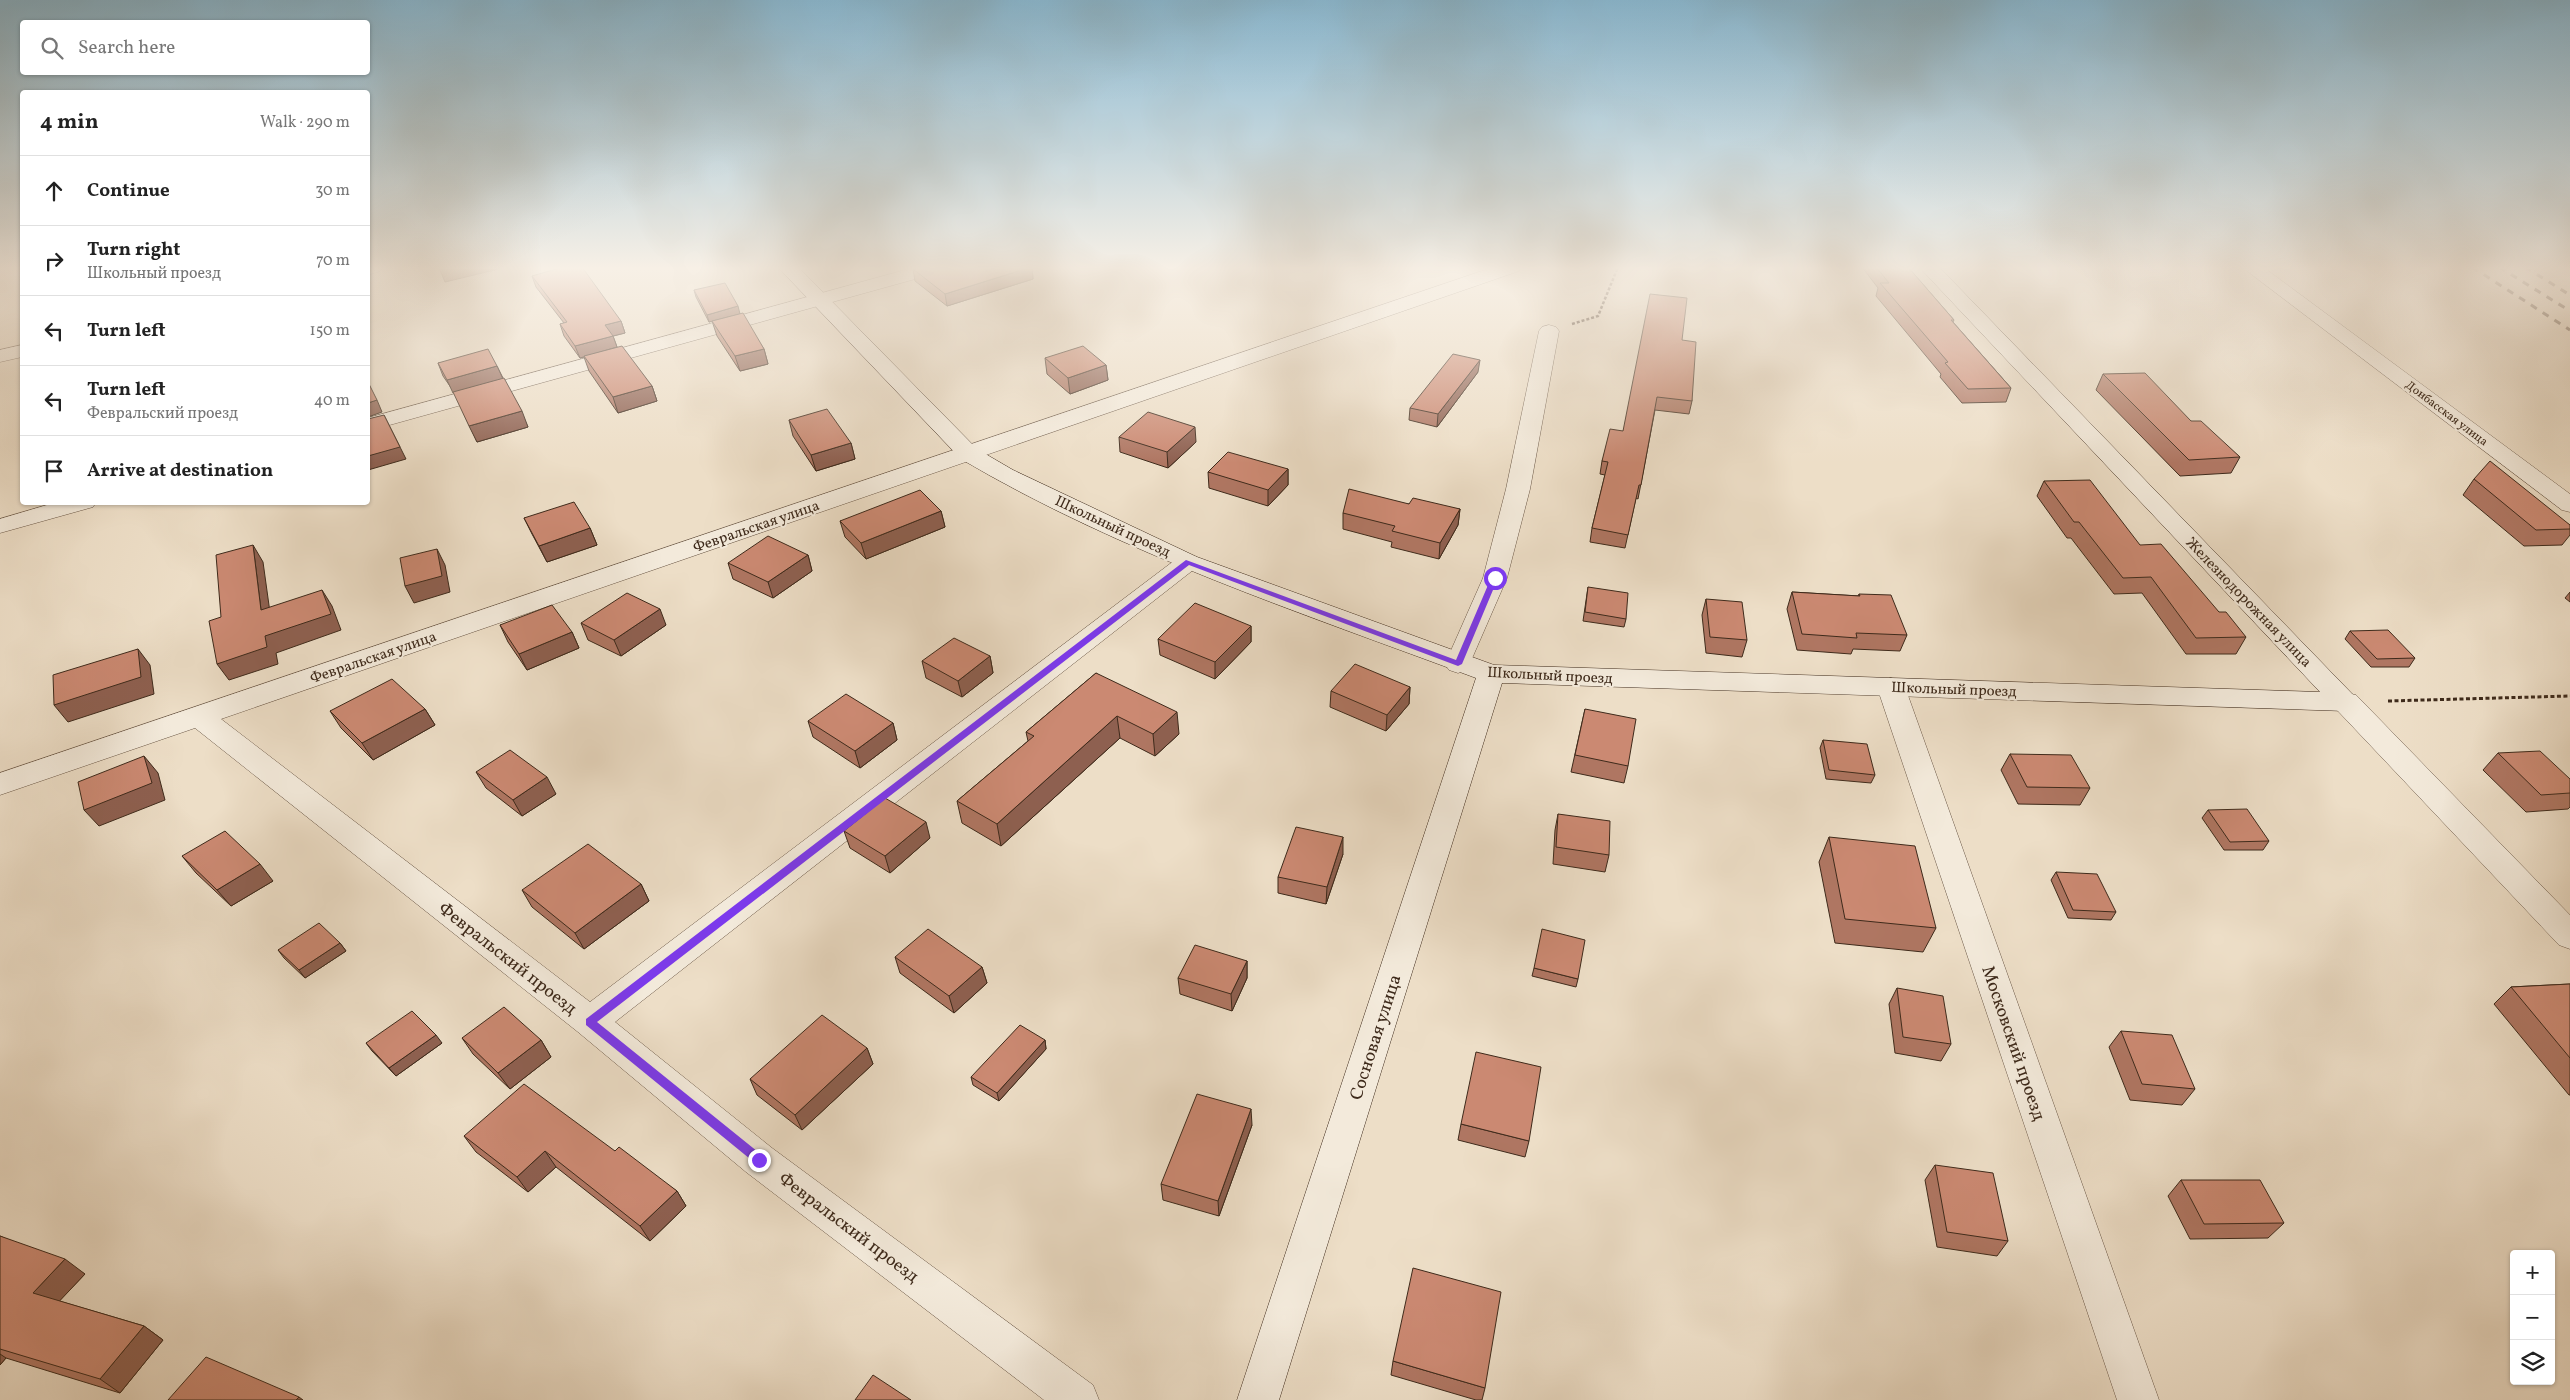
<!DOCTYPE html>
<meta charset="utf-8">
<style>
body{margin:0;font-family:Vollkorn,serif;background:#f6f6f6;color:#222}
.controls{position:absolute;right:15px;bottom:15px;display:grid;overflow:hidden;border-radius:5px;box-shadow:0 1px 4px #0004}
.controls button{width:45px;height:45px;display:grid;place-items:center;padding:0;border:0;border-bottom:1px solid #e0e0e0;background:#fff;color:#222;font:25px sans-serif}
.stop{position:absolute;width:15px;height:15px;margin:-11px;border:4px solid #7c3aed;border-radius:50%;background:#fff}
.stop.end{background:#7c3aed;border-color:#fff;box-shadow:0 1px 5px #0008}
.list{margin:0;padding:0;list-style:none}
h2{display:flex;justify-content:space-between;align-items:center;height:65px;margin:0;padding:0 20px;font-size:21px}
h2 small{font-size:16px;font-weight:400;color:#767676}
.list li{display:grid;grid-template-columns:32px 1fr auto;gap:15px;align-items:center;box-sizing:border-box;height:70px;padding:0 20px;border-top:1px solid #e0e0e0}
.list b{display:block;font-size:19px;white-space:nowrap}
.list p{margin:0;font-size:16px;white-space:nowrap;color:#767676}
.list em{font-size:16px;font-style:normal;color:#767676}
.icon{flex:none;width:28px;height:28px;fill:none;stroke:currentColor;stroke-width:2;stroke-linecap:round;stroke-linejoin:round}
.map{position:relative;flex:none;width:2570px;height:1400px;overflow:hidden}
.search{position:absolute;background:#fff;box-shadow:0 1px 4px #0004;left:20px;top:20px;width:350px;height:55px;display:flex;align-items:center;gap:12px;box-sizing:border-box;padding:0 18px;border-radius:5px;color:#767676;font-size:19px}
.panel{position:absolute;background:#fff;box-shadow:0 1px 4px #0004;left:20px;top:90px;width:350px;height:415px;border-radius:5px}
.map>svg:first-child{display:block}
</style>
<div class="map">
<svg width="2570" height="1400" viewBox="0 0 2570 1400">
<rect width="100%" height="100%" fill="#eddec7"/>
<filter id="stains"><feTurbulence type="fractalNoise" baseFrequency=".004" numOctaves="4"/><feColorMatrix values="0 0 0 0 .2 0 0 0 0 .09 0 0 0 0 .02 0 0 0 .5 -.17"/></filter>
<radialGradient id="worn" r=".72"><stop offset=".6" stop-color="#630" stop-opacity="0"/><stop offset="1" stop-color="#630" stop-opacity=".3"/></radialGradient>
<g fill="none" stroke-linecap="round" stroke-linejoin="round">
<defs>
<g id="street">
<polygon points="368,267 383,267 380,271 368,275"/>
<polygon points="916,267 947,267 944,271 368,431 368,418"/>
<polygon points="1494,267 1522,267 1519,271 221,719 590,1002 1179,557 1188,555 1197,557 1200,562 1197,567 615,1022 772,1148 1093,1385 1099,1400 1044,1400 746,1172 578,1032 195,728 0,795 0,773"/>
<polygon points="2242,267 2263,267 2570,494 2570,512 2562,510"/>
<polygon points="1549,325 1556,327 1559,331 1530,489 1507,578 1467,670 1458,673 1449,670 1445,664 1483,578 1506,489 1539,331 1542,327"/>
<polygon points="22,345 22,357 0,362 0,350"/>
<polygon points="57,502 96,502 93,507 0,533 0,519"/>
<polygon points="1891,678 1901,681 1905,687 2159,1400 2117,1400 1877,687 1881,681"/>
<polygon points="2346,693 2356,695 2570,915 2570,949 2559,945 2336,709 2332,702 2336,695"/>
</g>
<path id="secondary" d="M778 267H798L977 449 1013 470 1197 557 1494 665 2320 692 1919 267H1939L2360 702 2356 709 2346 711 1502 683 1279 1400H1237L1476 678C1302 613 1122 554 961 459Z"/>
</defs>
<!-- street casing -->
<use href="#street" stroke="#6a5746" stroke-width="1"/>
<!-- secondary casing -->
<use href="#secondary" stroke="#3e2a1b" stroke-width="1"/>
<!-- path-far1 -->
<polyline stroke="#3e2a1b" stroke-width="2.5" stroke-dasharray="3 2" stroke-linecap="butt" points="1572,324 1598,316 1618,267"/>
<!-- path -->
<polyline stroke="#3e2a1b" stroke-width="3" stroke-dasharray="4 2.5" stroke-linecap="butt" points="2388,701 2570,696"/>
<!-- street -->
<use href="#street" fill="#f3eadb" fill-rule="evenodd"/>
<!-- secondary -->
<use href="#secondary" fill="#f3eadb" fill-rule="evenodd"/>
<!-- rail -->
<g stroke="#3e2a1b" stroke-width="3" stroke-dasharray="7 7" stroke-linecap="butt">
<polyline points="2472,267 2570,330"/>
<polyline points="2499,267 2570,311"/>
<polyline points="2525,267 2570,295"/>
</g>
</g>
<!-- wall -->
<g fill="#af7662" stroke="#3e2a1b">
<polygon points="1032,267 1033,279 947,306 915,281 913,269"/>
<polygon points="1862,267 1908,267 1954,320 1953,322 2011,388 2006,402 1962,403 1940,377 1941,374 1876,296 1878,288"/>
<polygon points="532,276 621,321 625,333 613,336 617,347 652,386 657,401 618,413 589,371 584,357 580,358 564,336 560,324 564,323 536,287"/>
<polygon points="694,290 740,314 764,349 768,364 740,371 717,336 712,321 709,322 696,297"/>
<polygon points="1682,340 1692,401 1689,414 1655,410 1638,499 1636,498 1625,548 1590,542 1592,528 1605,475 1600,474 1602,461 1623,431"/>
<polygon points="1045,358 1106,365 1108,380 1070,394 1047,374"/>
<polygon points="438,363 497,366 503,378 528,427 477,442 454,392 443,376"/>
<polygon points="1478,372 1437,427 1409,420 1410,408"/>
<polygon points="2103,374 2191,421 2240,457 2231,473 2180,476 2096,390"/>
<polygon points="789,420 851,443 855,459 816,471 793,436"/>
<polygon points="1119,437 1196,442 1168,468 1120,452"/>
<polygon points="1288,469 1288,485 1268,506 1209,488 1208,472"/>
<polygon points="2474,479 2570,525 2570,535 2562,545 2524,546 2463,495"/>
<polygon points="2044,481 2140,545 2219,612 2246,637 2236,654 2186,654 2142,593 2114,594 2071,538 2067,538 2037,496"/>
<polygon points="1409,504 1460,509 1458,525 1439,559 1391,547 1392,542 1343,529 1343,513"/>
<polygon points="941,511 945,527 866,559 845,537 840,521"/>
<polygon points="524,518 590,528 597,545 547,562 532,534"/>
<polygon points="808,555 812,571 773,598 733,579 728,563"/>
<polygon points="1588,587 1626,619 1624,627 1583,621"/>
<polygon points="1792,592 1858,596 1859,594 1907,635 1900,651 1853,649 1851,654 1797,650 1787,609"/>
<polygon points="2570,592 2570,602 2565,598"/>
<polygon points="1706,599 1747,640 1742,657 1706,653 1702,615"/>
<polygon points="581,623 666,625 621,656 588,640"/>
<polygon points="500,625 572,632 579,648 527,670 508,642"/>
<polygon points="1251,626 1251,642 1215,679 1160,655 1158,639"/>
<polygon points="2350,631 2415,658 2409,667 2371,667 2345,639"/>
<polygon points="990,656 993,673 962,697 926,678 922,661"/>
<polygon points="1096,673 1179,734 1155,756 1120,738 1001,846 962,823 957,801 1028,741 1026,732"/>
<polygon points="1410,687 1409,704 1386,731 1330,707 1331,691"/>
<polygon points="425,709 435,725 373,760 341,728 330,711"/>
<polygon points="1585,709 1628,766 1624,783 1571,772"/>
<polygon points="808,721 893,723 897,740 860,768 813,737"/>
<polygon points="1823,740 1875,775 1871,783 1826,779 1820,748"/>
<polygon points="2498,753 2570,779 2570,807 2568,809 2526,812 2483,770"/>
<polygon points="2010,754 2090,788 2080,805 2018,804 2001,770"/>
<polygon points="476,772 556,794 522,816 486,788"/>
<polygon points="2208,810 2269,841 2263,850 2224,850 2202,818"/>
<polygon points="1558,814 1609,855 1605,872 1553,864 1555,830"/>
<polygon points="844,831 930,838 890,873 850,848"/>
<polygon points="1829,837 1936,928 1923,952 1835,943 1819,862"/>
<polygon points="1343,854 1326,904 1278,893 1278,877"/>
<polygon points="182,856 273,881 231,906 196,873"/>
<polygon points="2056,872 2116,912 2111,920 2068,918 2051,880"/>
<polygon points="641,884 649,901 584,949 532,907 522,890"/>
<polygon points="340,943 346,951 305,978 284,958 278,950"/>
<polygon points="895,957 982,967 987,983 954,1013 900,973"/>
<polygon points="1247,961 1247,978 1232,1011 1180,994 1178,978"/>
<polygon points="1534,968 1578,979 1576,987 1532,976"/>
<polygon points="2570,984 2570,1095 2569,1095 2494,1004 2511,987"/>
<polygon points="1897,988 1951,1044 1941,1061 1895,1053 1889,1004"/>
<polygon points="2121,1031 2195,1089 2182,1105 2130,1100 2109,1047"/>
<polygon points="462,1038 541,1040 551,1057 510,1089 473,1054"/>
<polygon points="1045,1040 1046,1049 999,1101 973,1085 971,1077"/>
<polygon points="366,1043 442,1043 396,1076 372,1051"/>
<polygon points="867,1048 873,1064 802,1130 757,1095 750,1079"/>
<polygon points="1461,1124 1529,1141 1525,1157 1458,1140"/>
<polygon points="1252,1125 1219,1216 1163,1200 1161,1184"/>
<polygon points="464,1136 615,1151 677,1191 686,1206 650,1241 556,1167 528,1192 476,1152"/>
<polygon points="1935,1165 2008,1241 1997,1256 1937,1247 1925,1180"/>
<polygon points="2181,1180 2284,1223 2268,1238 2190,1239 2168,1196"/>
<polygon points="0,1236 85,1274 59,1301 144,1326 163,1340 120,1393 6,1358 0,1365"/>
<polygon points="1393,1361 1485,1388 1482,1400 1476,1400 1391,1375"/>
</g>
<!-- shaded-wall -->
<g fill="#8e6050" stroke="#3e2a1b">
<polygon points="453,267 507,267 445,282 440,270"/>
<polygon points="1032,267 1033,279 947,306 945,294"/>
<polygon points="738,306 740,314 709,322 707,315"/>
<polygon points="621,321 625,333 609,337 605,325"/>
<polygon points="613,336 617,347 580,358 575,346"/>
<polygon points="764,349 768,364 740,371 735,356"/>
<polygon points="1480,360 1478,372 1437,427 1438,414"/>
<polygon points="1106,365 1108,380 1070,394 1068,378"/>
<polygon points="497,366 503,379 453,393 447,380"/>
<polygon points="652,386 657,401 618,413 613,397"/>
<polygon points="377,400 382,412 368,417 368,403"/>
<polygon points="522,411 528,427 477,442 469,426"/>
<polygon points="384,415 406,459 368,470 368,456"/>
<polygon points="1195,427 1196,442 1168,468 1167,452"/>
<polygon points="851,443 855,459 816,471 811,455"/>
<polygon points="1288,469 1288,485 1268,506 1268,490"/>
<polygon points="1460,509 1458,525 1439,559 1440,543"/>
<polygon points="941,511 945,527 866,559 861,543"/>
<polygon points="590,528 597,545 547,562 539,546"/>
<polygon points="253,545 263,562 272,627 261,610"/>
<polygon points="437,549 445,565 450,592 414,603 405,586"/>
<polygon points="808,555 812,571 773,598 768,582"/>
<polygon points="322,590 332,606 341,630 276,653 278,664 229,680 217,664 265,636"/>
<polygon points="660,609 666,625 621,656 614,640"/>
<polygon points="1251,626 1251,642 1215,679 1215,662"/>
<polygon points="572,632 579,648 527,670 519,654"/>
<polygon points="138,649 150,665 154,694 68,722 54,705"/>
<polygon points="990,656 993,673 962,697 958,681"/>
<polygon points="1410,687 1409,704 1386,731 1387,715"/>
<polygon points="425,709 435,725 373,760 362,743"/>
<polygon points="1177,712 1179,734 1155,756 1153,734"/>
<polygon points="1117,716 1120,738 1001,846 997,824"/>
<polygon points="893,723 897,740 860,768 855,751"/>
<polygon points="144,756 158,773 165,800 99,826 84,810"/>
<polygon points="547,777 556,794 522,816 513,800"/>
<polygon points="926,822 930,838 890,873 885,856"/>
<polygon points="1343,837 1343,854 1326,904 1327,887"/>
<polygon points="260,864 273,881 231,906 217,890"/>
<polygon points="641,884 649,901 584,949 575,933"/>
<polygon points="340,943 346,951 305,978 299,970"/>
<polygon points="1247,961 1247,978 1232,1011 1231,994"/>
<polygon points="982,967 987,983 954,1013 949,996"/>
<polygon points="436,1035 442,1043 396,1076 389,1068"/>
<polygon points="541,1040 551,1057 510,1089 498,1073"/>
<polygon points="1045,1040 1046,1049 999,1101 997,1093"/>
<polygon points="867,1048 873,1064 802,1130 795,1115"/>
<polygon points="1251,1109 1252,1125 1219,1216 1218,1201"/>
<polygon points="545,1151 556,1167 528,1192 517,1177"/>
<polygon points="677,1191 686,1206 650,1241 640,1226"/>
<polygon points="65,1259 85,1274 53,1308 33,1293"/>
<polygon points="144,1326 163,1340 120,1393 100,1379"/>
<polygon points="0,1354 6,1358 0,1365"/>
<polygon points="299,1397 303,1400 296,1400"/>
</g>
<!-- building -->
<g fill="#cb8972" stroke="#3e2a1b">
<polygon points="439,267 453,267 440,270"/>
<polygon points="563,267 582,267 621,321 605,325 613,336 575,346 560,324 567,322 532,276"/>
<polygon points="920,267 1031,267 945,294 913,269"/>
<polygon points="1876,267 1908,267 1954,320 1951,320 2011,388 1968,389 1945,363 1948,362 1880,283 1889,283"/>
<polygon points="725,283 738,306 707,315 694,290"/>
<polygon points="1650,294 1687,298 1682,340 1696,342 1692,401 1657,397 1641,485 1639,485 1628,535 1592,528 1608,462 1602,461 1610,429 1623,431"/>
<polygon points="743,313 764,349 735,356 712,321"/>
<polygon points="622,346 652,386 613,397 584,356"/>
<polygon points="1083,346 1106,365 1068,378 1045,358"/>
<polygon points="488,349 497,366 447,380 438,363"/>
<polygon points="1453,354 1480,360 1438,414 1410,408"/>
<polygon points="2145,373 2191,421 2201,421 2240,457 2189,460 2103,374"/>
<polygon points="504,378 522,411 469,426 453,392"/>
<polygon points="368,382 377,400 368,403"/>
<polygon points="827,409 851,443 811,455 789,420"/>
<polygon points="1148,412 1195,427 1167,452 1119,437"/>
<polygon points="384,415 400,447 368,456 368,419"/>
<polygon points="1228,452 1288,469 1268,490 1208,472"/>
<polygon points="2490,461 2570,525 2570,529 2536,530 2474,479"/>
<polygon points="2090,480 2140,545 2161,544 2219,612 2226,612 2246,637 2196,638 2151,577 2123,578 2079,522 2074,522 2044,481"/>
<polygon points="1349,489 1409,504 1413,498 1460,509 1440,543 1392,531 1395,526 1343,513"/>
<polygon points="920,490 941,511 861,543 840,521"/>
<polygon points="574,502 590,528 539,546 524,518"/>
<polygon points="768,536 808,555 768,582 728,563"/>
<polygon points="253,545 261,610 322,590 331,614 265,636 267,647 217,664 209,621 221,617 216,555"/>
<polygon points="437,549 442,576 405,586 400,558"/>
<polygon points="1588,587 1628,593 1626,619 1585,612"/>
<polygon points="1792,592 1860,596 1859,594 1891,595 1907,635 1856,633 1857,638 1802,634"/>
<polygon points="627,593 660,609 614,640 581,623"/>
<polygon points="1706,599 1742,602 1747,640 1710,637"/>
<polygon points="1195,603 1251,626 1215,662 1158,639"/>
<polygon points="552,605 572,632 519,654 500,625"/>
<polygon points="2388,630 2415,658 2377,659 2350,631"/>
<polygon points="954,638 990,656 958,681 922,661"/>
<polygon points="138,649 141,677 54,705 53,675"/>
<polygon points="1355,664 1410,687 1387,715 1331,691"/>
<polygon points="1096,673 1177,712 1153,734 1117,716 997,824 957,801 1034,736 1026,732"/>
<polygon points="392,679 425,709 362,743 330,711"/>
<polygon points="846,694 893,723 855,751 808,721"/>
<polygon points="1585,709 1636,719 1628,766 1575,755"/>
<polygon points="1823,740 1867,744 1875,775 1829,770"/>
<polygon points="510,750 547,777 513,800 476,772"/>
<polygon points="2540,751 2570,779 2570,793 2541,795 2498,753"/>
<polygon points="2010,754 2071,755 2090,788 2027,787"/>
<polygon points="144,756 152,783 84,810 78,782"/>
<polygon points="885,798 926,822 885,856 844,831"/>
<polygon points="2247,809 2269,841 2230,842 2208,810"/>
<polygon points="1558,814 1610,821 1609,855 1556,847"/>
<polygon points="1296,827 1343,837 1327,887 1278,877"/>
<polygon points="225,831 260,864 217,890 182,856"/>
<polygon points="1829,837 1915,846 1936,928 1845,919"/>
<polygon points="588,844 641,884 575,933 522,890"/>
<polygon points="2056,872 2097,874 2116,912 2073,910"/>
<polygon points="319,923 340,943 299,970 278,950"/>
<polygon points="928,929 982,967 949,996 895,957"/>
<polygon points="1542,929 1585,940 1578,979 1534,968"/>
<polygon points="1195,945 1247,961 1231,994 1178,978"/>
<polygon points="2570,984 2570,1058 2511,987"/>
<polygon points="1897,988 1943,996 1951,1044 1903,1037"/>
<polygon points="504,1007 541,1040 498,1073 462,1038"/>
<polygon points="412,1011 436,1035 389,1068 366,1043"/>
<polygon points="822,1015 867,1048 795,1115 750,1079"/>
<polygon points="1020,1025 1045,1040 997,1093 971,1077"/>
<polygon points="2121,1031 2172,1035 2195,1089 2142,1084"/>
<polygon points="1476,1052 1541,1067 1529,1141 1461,1124"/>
<polygon points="524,1084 615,1151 619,1147 677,1191 640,1226 545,1151 517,1177 464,1136"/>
<polygon points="1197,1094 1251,1109 1218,1201 1161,1184"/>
<polygon points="1935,1165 1993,1173 2008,1241 1947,1232"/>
<polygon points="2181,1180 2260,1180 2284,1223 2204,1224"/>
<polygon points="0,1236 65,1259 33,1293 144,1326 100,1379 0,1349"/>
<polygon points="1413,1268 1501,1292 1485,1388 1393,1361"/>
<polygon points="206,1357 299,1397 296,1400 168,1400"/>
<polygon points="873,1375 911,1400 855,1400"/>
</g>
<!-- sky -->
<linearGradient id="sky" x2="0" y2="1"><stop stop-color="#89b8d1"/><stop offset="0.58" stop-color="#f7f0e6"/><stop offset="1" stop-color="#f7f0e6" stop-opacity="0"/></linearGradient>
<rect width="2570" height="463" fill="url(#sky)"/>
<!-- route -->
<polygon fill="#7c3aed" points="1186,560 1456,660 1491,578 1495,576 1498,578 1462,664 1458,666 1189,565 597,1022 763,1156 763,1163 755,1163 586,1025 586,1019"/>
<g text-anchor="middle" stroke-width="4" stroke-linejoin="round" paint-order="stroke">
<!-- far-street labels -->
<g font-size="12" fill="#3e2a1b" stroke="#f3eadb">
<text transform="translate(2447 413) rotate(37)" y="4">Донбасская улица</text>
</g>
<!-- street labels -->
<g font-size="15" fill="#3e2a1b" stroke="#f3eadb">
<text transform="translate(756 526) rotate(-19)" y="5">Февральская улица</text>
<text transform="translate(1113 526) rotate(25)" y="5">Школьный проезд</text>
<text transform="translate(2249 602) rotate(46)" y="5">Железнодорожная улица</text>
<text transform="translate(373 657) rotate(-19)" y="5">Февральская улица</text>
<text transform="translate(1550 675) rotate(3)" y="5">Школьный проезд</text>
<text transform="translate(1954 689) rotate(2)" y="5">Школьный проезд</text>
</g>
<!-- near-street labels -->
<g font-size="18" fill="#3e2a1b" stroke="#f3eadb">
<text transform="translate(508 958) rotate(38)" y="6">Февральский проезд</text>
<text transform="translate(1375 1037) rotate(-72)" y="6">Сосновая улица</text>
<text transform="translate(2014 1043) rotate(71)" y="6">Московский проезд</text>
<text transform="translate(849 1227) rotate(37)" y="6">Февральский проезд</text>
</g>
</g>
<rect width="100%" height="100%" filter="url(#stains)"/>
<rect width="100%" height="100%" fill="url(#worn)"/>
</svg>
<div class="controls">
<button>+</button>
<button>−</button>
<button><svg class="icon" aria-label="layers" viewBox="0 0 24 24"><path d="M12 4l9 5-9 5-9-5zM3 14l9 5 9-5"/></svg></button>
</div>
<div class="stop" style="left:1495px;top:578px"></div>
<div class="stop end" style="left:759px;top:1160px"></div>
<div class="search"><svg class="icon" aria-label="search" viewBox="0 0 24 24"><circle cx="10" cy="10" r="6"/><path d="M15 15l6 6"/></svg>Search here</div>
<section class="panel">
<h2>4 min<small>Walk · 290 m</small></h2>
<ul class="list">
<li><svg class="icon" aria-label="ahead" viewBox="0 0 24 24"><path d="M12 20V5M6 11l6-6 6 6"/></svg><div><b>Continue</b></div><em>30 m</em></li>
<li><svg class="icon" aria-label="right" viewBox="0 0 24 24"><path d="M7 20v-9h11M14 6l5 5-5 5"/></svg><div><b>Turn right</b><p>Школьный проезд</p></div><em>70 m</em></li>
<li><svg class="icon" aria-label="left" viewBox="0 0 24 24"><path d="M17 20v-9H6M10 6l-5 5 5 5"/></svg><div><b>Turn left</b></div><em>150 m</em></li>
<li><svg class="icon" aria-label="left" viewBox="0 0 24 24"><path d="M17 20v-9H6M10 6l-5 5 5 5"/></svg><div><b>Turn left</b><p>Февральский проезд</p></div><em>40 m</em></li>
<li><svg class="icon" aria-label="arrive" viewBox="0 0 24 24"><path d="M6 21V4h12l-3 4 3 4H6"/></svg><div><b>Arrive at destination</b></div></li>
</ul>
</section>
</div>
